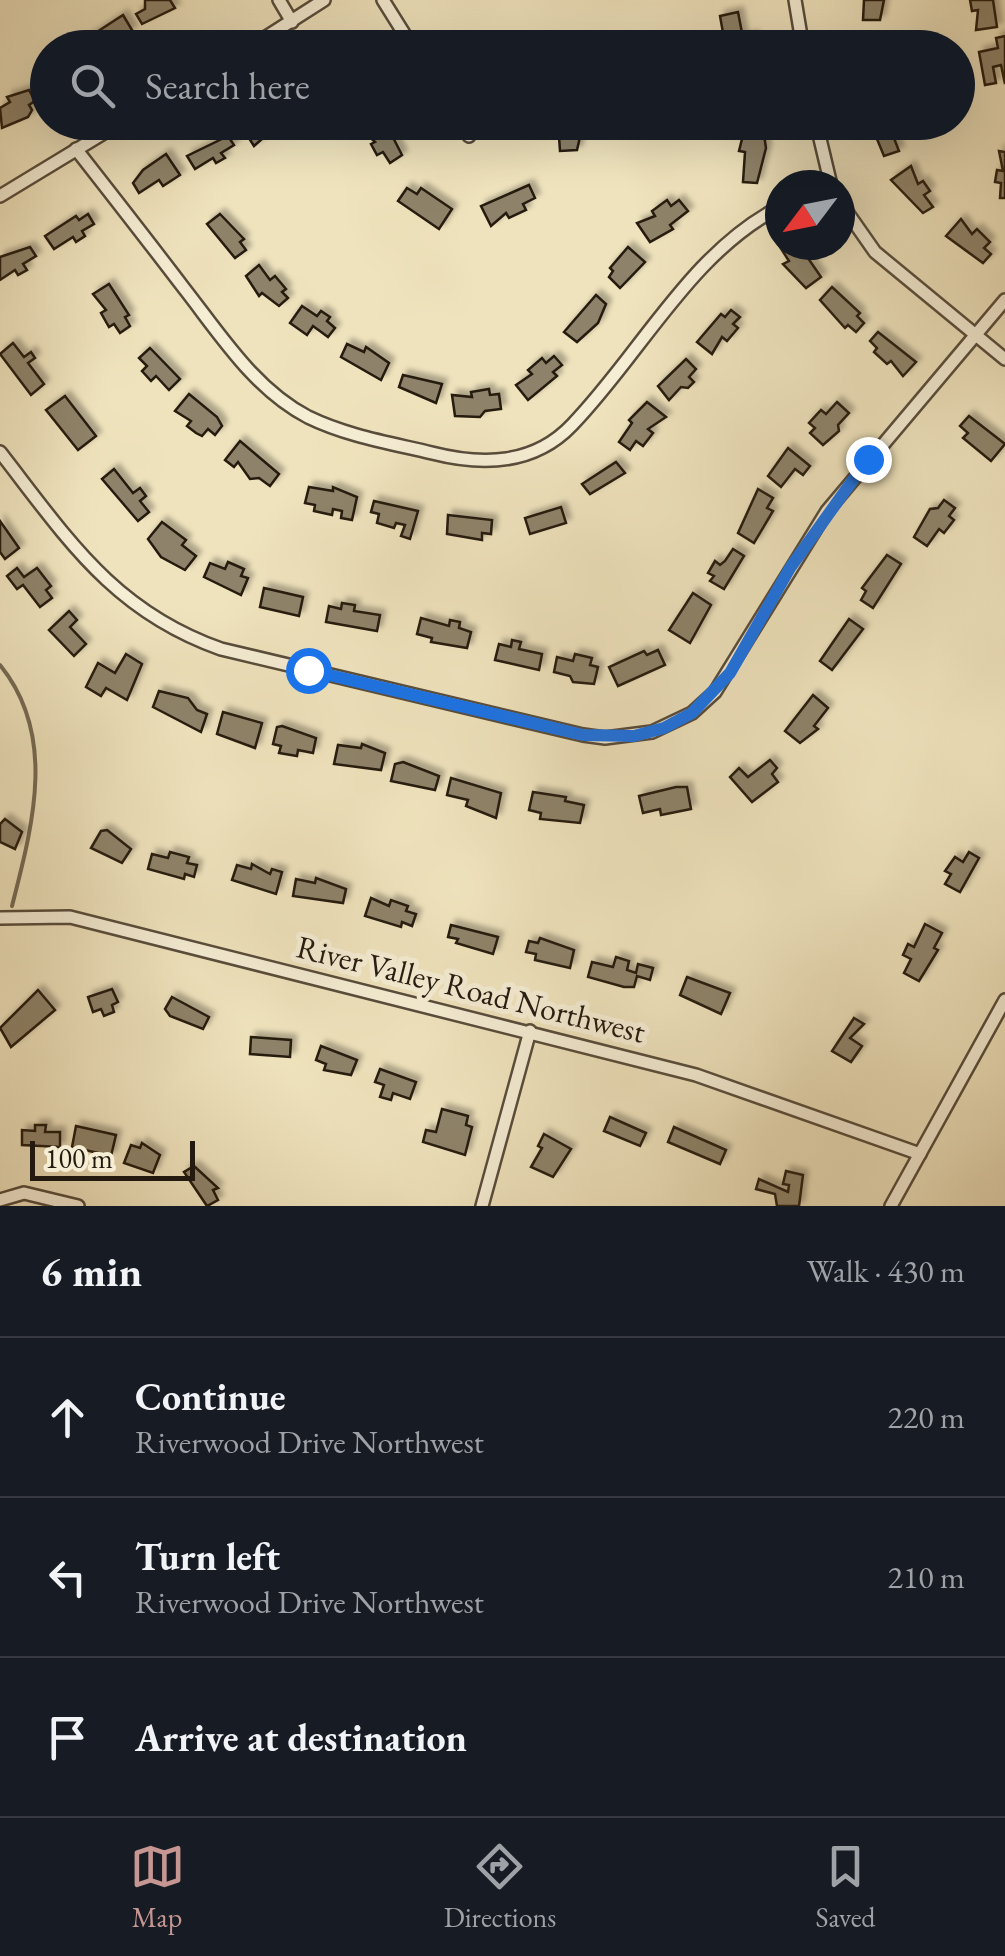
<!DOCTYPE html>
<meta charset="utf-8">
<style>
body{margin:0;font-family:"EB Garamond",serif;background:#242831;color:#f1f3f6}
.compass{position:absolute;left:765px;top:170px;width:90px;height:90px;border-radius:50%;background:#171b24;box-shadow:0 10px 40px #0002;rotate:238deg}
.scale{position:absolute;left:30px;bottom:25px;width:165px;box-sizing:border-box;padding-left:10px;border:5px solid #251a10;border-top:0;font-size:28px;line-height:35px;white-space:nowrap;color:#251a10;-webkit-text-stroke:8px #f5edd4;paint-order:stroke}
.stop{position:absolute;width:30px;height:30px;margin:-22px;border:8px solid #1a73e8;border-radius:50%;background:#fff}
.stop.end{background:#1a73e8;border-color:#fff;box-shadow:0 2px 10px #0008}
.list{margin:0;padding:0;list-style:none}
h2{display:flex;justify-content:space-between;align-items:center;height:130px;margin:0;padding:0 40px;font-size:42px}
h2 small{font-size:32px;font-weight:400;color:#9ea1a6}
.list li{display:grid;grid-template-columns:65px 1fr auto;gap:30px;align-items:center;box-sizing:border-box;height:160px;padding:0 40px;border-top:2px solid #363941}
.list b{display:block;font-size:38px;white-space:nowrap}
.list p{margin:0;font-size:32px;white-space:nowrap;color:#9ea1a6}
.list em{font-size:32px;font-style:normal;color:#9ea1a6}
.icon{flex:none;width:55px;height:55px;fill:none;stroke:currentColor;stroke-width:2;stroke-linecap:round;stroke-linejoin:round}
.map{position:relative;flex:none;width:1005px;height:1206px;overflow:hidden}
.search{position:absolute;background:#171b24;box-shadow:0 10px 40px #0002;left:30px;right:30px;top:30px;height:110px;display:flex;align-items:center;gap:25px;box-sizing:border-box;padding:0 35px;border-radius:55px;color:#9ea1a6;font-size:38px}
.sheet{height:610px;background:#171b24}
nav{display:flex;justify-content:space-around;align-items:center;box-sizing:border-box;height:140px;border-top:2px solid #363941;background:#171b24;font-size:28px;color:#9ea1a6}
nav a{display:grid;justify-items:center;gap:5px}
nav .on{color:#c59692}
.map>svg:first-child{display:block}
</style>
<div class="map">
<svg width="1005" height="1206" viewBox="0 0 1005 1206">
<defs>
<filter id="shadow"><feDropShadow dx="5" dy="-5" stdDeviation="2.5" flood-color="#0004"/></filter>
</defs>
<rect width="100%" height="100%" fill="#efe3bd"/>
<filter id="stains"><feTurbulence type="fractalNoise" baseFrequency=".002" numOctaves="4"/><feColorMatrix values="0 0 0 0 .2 0 0 0 0 .09 0 0 0 0 .02 0 0 0 .5 -.17"/></filter>
<radialGradient id="worn" r=".72"><stop offset=".6" stop-color="#630" stop-opacity="0"/><stop offset="1" stop-color="#630" stop-opacity=".3"/></radialGradient>
<g fill="none" stroke-linecap="round" stroke-linejoin="round">
<!-- stream -->
<path stroke="#756a54" stroke-width="4" d="M0 665C58 736 32 827 12 906"/>
</g>
<!-- building -->
<g fill="#8e836a" stroke="#251a10" stroke-width="2.5" filter="url(#shadow)">
<polygon points="145,0 170,0 175,8 142,24 136,14 145,9"/>
<polygon points="864,0 884,0 880,20 863,20"/>
<polygon points="970,0 993,0 997,27 976,30 978,10 972,11"/>
<polygon points="738,12 743,38 754,36 756,47 719,48 725,44 720,16"/>
<polygon points="123,15 132,30 110,45 92,48 86,39"/>
<polygon points="1005,36 1005,84 1001,65 993,67 996,83 985,85 979,52 998,48 996,38"/>
<polygon points="29,90 35,101 29,105 32,110 28,117 2,128 0,108 10,102 7,97"/>
<polygon points="249,122 282,122 278,125 281,131 275,135 272,130 254,146 242,127"/>
<polygon points="372,122 385,122 402,155 390,163 383,152 377,155 371,144 375,142 361,129"/>
<polygon points="558,122 574,122 574,129 582,128 577,150 560,151"/>
<polygon points="870,122 895,122 898,131 892,133 899,151 884,156"/>
<polygon points="746,123 757,124 757,135 764,135 766,148 757,183 743,182 745,152 739,151"/>
<polygon points="228,136 234,145 221,153 225,158 216,163 213,158 195,169 187,156"/>
<polygon points="999,151 1005,152 1005,198 1000,198 1001,183 995,182 997,170 1003,171"/>
<polygon points="166,154 180,175 163,186 159,180 139,193 133,183 143,170"/>
<polygon points="911,166 918,184 923,181 930,191 924,195 933,207 923,213 891,180"/>
<polygon points="529,185 535,198 523,204 526,210 509,218 506,213 491,226 481,206"/>
<polygon points="407,188 417,194 421,188 452,209 439,229 398,201"/>
<polygon points="667,200 671,206 679,200 688,211 670,225 673,229 650,242 637,223 655,216 652,211"/>
<polygon points="88,214 94,224 82,231 85,236 76,242 73,237 54,249 45,236 76,216 79,220"/>
<polygon points="220,214 244,239 240,242 246,250 235,258 207,224"/>
<polygon points="961,219 972,234 977,229 990,242 984,248 991,254 983,263 946,236"/>
<polygon points="799,245 821,277 806,288 783,264 789,261 780,247"/>
<polygon points="30,247 36,256 23,264 27,270 18,275 15,270 0,280 0,257"/>
<polygon points="628,247 645,262 620,288 609,277 613,271 610,268"/>
<polygon points="259,265 270,280 275,276 286,289 282,292 288,298 279,306 262,293 259,296 246,276"/>
<polygon points="109,284 129,315 125,317 130,326 120,333 114,324 109,327 101,313 106,310 93,294"/>
<polygon points="832,287 860,313 857,316 864,323 856,332 848,325 845,328 820,300"/>
<polygon points="596,295 606,304 598,323 577,342 564,332"/>
<polygon points="302,306 317,316 321,311 330,317 327,321 335,328 328,337 313,326 307,335 290,323"/>
<polygon points="731,310 740,317 733,324 738,328 727,341 722,337 712,354 697,342 721,314 725,317"/>
<polygon points="878,332 916,362 903,376 891,361 887,364 874,352 877,348 870,341"/>
<polygon points="13,343 24,357 31,352 35,358 28,363 44,384 31,395 0,354"/>
<polygon points="347,344 364,352 366,347 389,363 381,380 341,357"/>
<polygon points="150,348 180,379 169,390 156,376 151,381 142,371 147,366 139,358"/>
<polygon points="554,356 562,365 553,372 557,376 528,400 516,385 532,374 528,370 542,358 546,363"/>
<polygon points="686,359 696,369 689,377 694,382 688,388 681,387 669,400 658,386"/>
<polygon points="403,375 442,384 436,403 399,387"/>
<polygon points="489,389 490,395 499,394 501,409 485,411 480,417 455,416 452,395 472,397 471,392"/>
<polygon points="189,394 217,417 222,426 215,435 208,429 202,436 196,433 187,426 191,421 175,411"/>
<polygon points="65,396 96,436 78,450 46,410"/>
<polygon points="647,402 666,417 648,429 653,433 643,446 636,441 630,450 619,442 632,423 629,420"/>
<polygon points="837,402 849,413 838,425 839,431 823,445 810,433 815,428 809,423 821,410 826,414"/>
<polygon points="969,416 1005,444 991,461 963,438 968,433 960,426"/>
<polygon points="240,441 279,474 270,486 259,478 250,479 238,462 234,467 225,460"/>
<polygon points="788,448 810,466 803,475 795,469 781,487 768,476"/>
<polygon points="616,462 625,473 590,494 582,484"/>
<polygon points="114,469 133,493 140,488 146,496 140,501 149,512 138,521 102,479"/>
<polygon points="309,487 333,491 333,487 357,497 352,520 341,518 342,511 333,509 332,515 314,511 315,505 305,503"/>
<polygon points="758,489 773,498 767,508 773,511 754,543 738,533"/>
<polygon points="944,500 955,508 949,516 954,520 944,533 939,529 927,546 914,537 930,509 938,508"/>
<polygon points="374,501 418,511 410,539 401,536 405,525 396,523 394,528 377,523 379,514 371,512"/>
<polygon points="561,507 566,523 530,534 525,518"/>
<polygon points="448,515 492,520 491,534 482,533 482,540 447,534"/>
<polygon points="0,521 19,548 5,559 0,552"/>
<polygon points="162,522 186,540 182,545 196,556 185,570 161,557 148,539"/>
<polygon points="733,549 744,556 724,589 710,581 714,576 708,573 715,561 720,565 725,561"/>
<polygon points="887,555 901,564 873,608 861,600 866,591 862,588"/>
<polygon points="228,562 244,569 241,576 248,578 241,595 204,577 210,563 225,569"/>
<polygon points="17,568 24,577 37,568 51,586 46,590 52,598 40,607 23,585 17,589 7,576"/>
<polygon points="264,588 303,597 299,616 260,607"/>
<polygon points="693,593 711,605 690,643 669,630"/>
<polygon points="342,603 355,605 354,611 380,615 377,631 326,622 329,606 341,609"/>
<polygon points="69,611 77,620 70,627 86,644 74,656 49,630"/>
<polygon points="421,618 449,626 450,620 460,622 459,628 471,632 467,648 431,642 432,638 417,634"/>
<polygon points="849,619 863,629 832,670 820,661"/>
<polygon points="512,640 521,642 519,649 542,654 539,670 495,660 499,644 511,647"/>
<polygon points="658,650 665,665 618,686 609,667 644,651 647,655"/>
<polygon points="126,654 142,664 127,700 106,688 101,696 86,687 98,663 115,673"/>
<polygon points="575,654 592,658 590,665 598,667 594,684 573,682 570,676 554,672 557,657 573,661"/>
<polygon points="159,691 188,698 197,710 207,714 201,732 153,707"/>
<polygon points="813,695 828,708 814,726 818,729 800,743 785,731"/>
<polygon points="223,712 262,723 255,748 217,734"/>
<polygon points="282,726 316,738 313,753 298,750 297,756 279,753 281,746 273,744 277,727"/>
<polygon points="362,744 385,753 381,770 334,764 338,745 361,748"/>
<polygon points="770,760 777,768 772,774 778,782 752,802 730,777 739,768 748,777"/>
<polygon points="403,762 439,776 435,790 391,781 395,764"/>
<polygon points="451,778 501,793 496,818 466,806 468,800 447,795"/>
<polygon points="676,787 687,787 691,809 661,815 660,809 643,813 639,796"/>
<polygon points="533,792 566,797 565,801 584,805 580,823 540,819 541,813 529,810"/>
<polygon points="5,819 22,832 15,849 0,842 0,824"/>
<polygon points="107,830 131,849 122,863 91,848 101,831"/>
<polygon points="170,852 189,857 187,863 197,865 194,877 185,874 184,879 148,869 152,854 168,858"/>
<polygon points="969,852 979,858 960,892 945,884 951,874 945,871 955,857 963,862"/>
<polygon points="252,864 270,874 272,869 282,872 276,894 232,880 237,865 251,869"/>
<polygon points="316,878 346,889 343,903 293,896 296,879 315,883"/>
<polygon points="371,898 389,906 391,900 408,906 406,911 416,914 412,926 402,922 401,927 365,916"/>
<polygon points="925,924 942,933 934,948 938,950 919,981 904,973 911,959 903,955 908,944 914,947"/>
<polygon points="451,925 498,937 493,954 456,943 458,939 448,937"/>
<polygon points="540,938 574,950 570,968 535,960 536,954 526,952 529,941 538,943"/>
<polygon points="616,957 629,961 627,970 636,973 638,964 653,968 650,980 637,976 634,987 624,987 588,977 592,962 613,967"/>
<polygon points="687,977 730,993 721,1014 680,995"/>
<polygon points="112,989 118,1002 112,1005 114,1012 104,1016 101,1009 93,1012 88,997"/>
<polygon points="38,990 55,1010 11,1047 0,1028"/>
<polygon points="172,997 209,1017 203,1029 170,1016 165,1009"/>
<polygon points="854,1018 864,1024 850,1038 862,1046 851,1062 832,1051"/>
<polygon points="251,1037 291,1040 290,1057 250,1054"/>
<polygon points="321,1046 357,1060 351,1075 324,1070 326,1064 316,1060"/>
<polygon points="380,1069 416,1082 410,1099 393,1093 391,1100 380,1097 384,1085 375,1082"/>
<polygon points="442,1109 468,1116 466,1125 472,1127 465,1155 423,1142 426,1130 436,1132"/>
<polygon points="610,1117 646,1133 640,1146 604,1131"/>
<polygon points="35,1125 46,1125 45,1132 60,1132 60,1147 22,1145 22,1130 35,1131"/>
<polygon points="76,1126 116,1135 111,1156 72,1147"/>
<polygon points="674,1127 726,1150 720,1164 668,1142"/>
<polygon points="544,1134 571,1149 553,1177 531,1167 542,1148 538,1146"/>
<polygon points="142,1143 160,1155 153,1173 124,1163 131,1145 140,1148"/>
<polygon points="194,1166 218,1188 213,1190 218,1200 207,1206 184,1172"/>
<polygon points="786,1171 803,1175 799,1206 777,1206 775,1194 756,1189 759,1179 788,1192 789,1185 783,1184"/>
</g>
<g fill="none" stroke-linecap="round" stroke-linejoin="round">
<defs>
<g id="minor">
<polyline points="279,0 292,22"/>
<polyline points="383,0 413,48"/>
<polyline points="795,0 803,48"/>
<polyline points="249,48 324,0"/>
<polyline points="461,122 469,136"/>
<polyline points="816,122 831,185"/>
<path d="M76 149C112 195 148 241 183 287 220 334 254 389 308 417 347 436 390 443 432 453 483 466 534 465 572 425 640 355 691 252 780 207"/>
<polyline points="0,196 122,122"/>
<polyline points="840,202 875,252 1005,359"/>
<path d="M0 452C67 538 113 611 221 649L583 735 605 738 652 732 692 713 715 692 827 511 1005 300"/>
<polyline points="0,918 70,917 696,1075 920,1154"/>
<polyline points="0,1200 24,1193 78,1206"/>
<polyline points="482,1206 530,1031"/>
<polyline points="891,1206 1005,1000"/>
</g>
</defs>
<!-- minor casing -->
<use href="#minor" stroke="#584c3b" stroke-width="16"/>
<!-- minor -->
<use href="#minor" stroke="#f5edd4" stroke-width="11"/>
</g>
<g fill="none" stroke-linecap="round" stroke-linejoin="round">
<!-- route -->
<polyline stroke="#1a73e8" stroke-width="12" points="308,670 583,735 634,736 664,728 692,713 730,673 790,568 868,459"/>
</g>
<g text-anchor="middle" stroke-width="10" stroke-linejoin="round" paint-order="stroke">
<!-- street labels -->
<g font-size="32" fill="#251a10" stroke="#f5edd4">
<text transform="translate(471 989) rotate(14)" y="11">River Valley Road Northwest</text>
</g>
</g>
<rect width="100%" height="100%" filter="url(#stains)"/>
<rect width="100%" height="100%" fill="url(#worn)"/>
</svg>
<svg class="compass" viewBox="-18 -18 36 36"><path d="M0-13l5 13h-10z" fill="#e53935"/><path d="M0 13l5-13h-10z" fill="#9ea1a6"/></svg>
<div class="scale">100 m</div>
<div class="stop" style="left:308px;top:670px"></div>
<div class="stop end" style="left:868px;top:459px"></div>
<div class="search"><svg class="icon" aria-label="search" viewBox="0 0 24 24"><circle cx="10" cy="10" r="6"/><path d="M15 15l6 6"/></svg>Search here</div>
</div>
<section class="sheet">
<h2>6 min<small>Walk · 430 m</small></h2>
<ul class="list">
<li><svg class="icon" aria-label="ahead" viewBox="0 0 24 24"><path d="M12 20V5M6 11l6-6 6 6"/></svg><div><b>Continue</b><p>Riverwood Drive Northwest</p></div><em>220 m</em></li>
<li><svg class="icon" aria-label="left" viewBox="0 0 24 24"><path d="M17 20v-9H6M10 6l-5 5 5 5"/></svg><div><b>Turn left</b><p>Riverwood Drive Northwest</p></div><em>210 m</em></li>
<li><svg class="icon" aria-label="arrive" viewBox="0 0 24 24"><path d="M6 21V4h12l-3 4 3 4H6"/></svg><div><b>Arrive at destination</b></div></li>
</ul>
</section>
<nav>
<a class="on"><svg class="icon" aria-label="map" viewBox="0 0 24 24"><path d="M3 6l6-2 6 2 6-2v14l-6 2-6-2-6 2zM9 4v14M15 6v14"/></svg>Map</a>
<a><svg class="icon" aria-label="directions" viewBox="0 0 24 24"><path d="M12 3l9 9-9 9-9-9zM9 14v-3h6M13 9l2 2-2 2"/></svg>Directions</a>
<a><svg class="icon" aria-label="saved" viewBox="0 0 24 24"><path d="M7 4h10v16l-5-4-5 4z"/></svg>Saved</a>
</nav>
